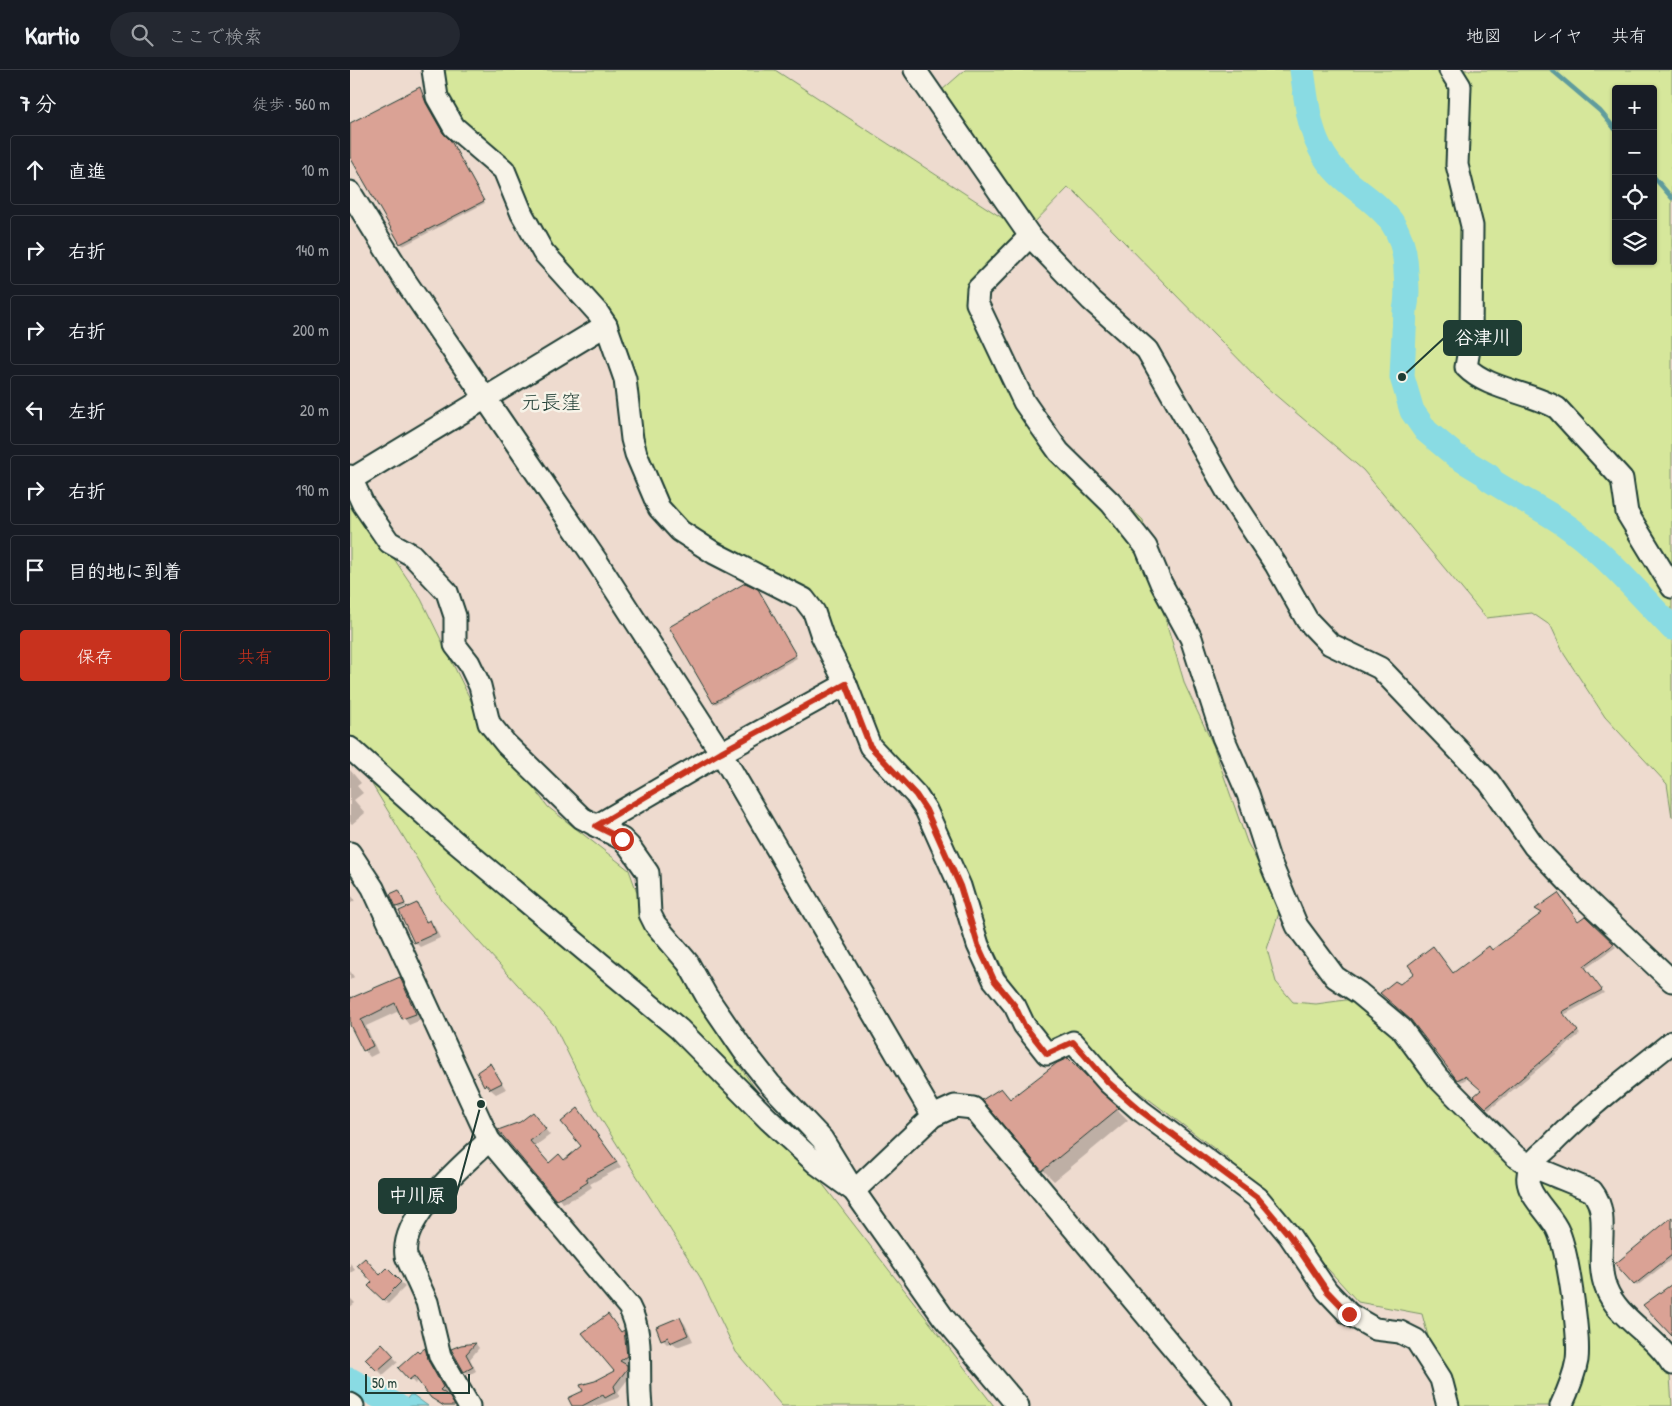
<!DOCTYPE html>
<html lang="ja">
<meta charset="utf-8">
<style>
body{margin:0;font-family:"Patrick Hand","Klee One",sans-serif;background:#242831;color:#f1f3f6}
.controls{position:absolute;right:15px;top:15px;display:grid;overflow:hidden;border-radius:5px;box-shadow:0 1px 4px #0004}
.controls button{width:45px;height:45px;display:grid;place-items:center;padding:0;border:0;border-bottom:1px solid #363941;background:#171b24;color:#f1f3f6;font:25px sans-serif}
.scale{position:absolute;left:15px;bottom:12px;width:105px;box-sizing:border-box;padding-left:5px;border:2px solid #1f3d34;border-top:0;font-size:14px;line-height:18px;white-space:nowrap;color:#1f3d34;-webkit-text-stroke:4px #f7f3e8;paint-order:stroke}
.stop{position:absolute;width:15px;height:15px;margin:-11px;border:4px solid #c8321e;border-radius:50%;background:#fff}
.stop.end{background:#c8321e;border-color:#fff;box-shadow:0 1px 5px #0008}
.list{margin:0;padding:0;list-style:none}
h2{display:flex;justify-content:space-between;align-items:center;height:65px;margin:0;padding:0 20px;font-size:21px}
h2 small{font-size:16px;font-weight:400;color:#9ea1a6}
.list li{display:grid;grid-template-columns:32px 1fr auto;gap:15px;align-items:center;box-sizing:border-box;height:70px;margin:0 10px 10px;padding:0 10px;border:1px solid #363941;border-radius:5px}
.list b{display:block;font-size:19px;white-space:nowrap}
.list em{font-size:16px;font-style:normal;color:#9ea1a6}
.actions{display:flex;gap:10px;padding:15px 20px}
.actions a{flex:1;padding:11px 0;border:1px solid #c8321e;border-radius:5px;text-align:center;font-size:18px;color:#c8321e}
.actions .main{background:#c8321e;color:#fff}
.icon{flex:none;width:28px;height:28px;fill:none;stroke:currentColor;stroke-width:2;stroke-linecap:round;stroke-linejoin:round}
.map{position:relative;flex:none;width:1322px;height:1336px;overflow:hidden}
header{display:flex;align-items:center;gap:30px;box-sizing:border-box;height:70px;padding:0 25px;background:#171b24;border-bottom:1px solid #363941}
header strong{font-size:24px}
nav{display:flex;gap:28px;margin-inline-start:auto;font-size:18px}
.search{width:350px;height:45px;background:#242831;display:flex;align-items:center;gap:12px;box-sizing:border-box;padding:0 18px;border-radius:28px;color:#9ea1a6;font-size:19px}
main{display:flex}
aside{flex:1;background:#171b24}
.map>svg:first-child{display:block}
</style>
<header>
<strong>Kartio</strong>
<div class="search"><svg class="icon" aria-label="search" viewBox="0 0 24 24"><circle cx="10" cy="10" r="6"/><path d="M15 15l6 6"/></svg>ここで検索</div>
<nav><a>地図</a><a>レイヤ</a><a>共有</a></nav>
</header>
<main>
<aside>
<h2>7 分<small>徒歩 · 560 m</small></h2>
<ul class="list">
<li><svg class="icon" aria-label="ahead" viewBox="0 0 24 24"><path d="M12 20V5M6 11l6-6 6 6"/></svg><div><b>直進</b></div><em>10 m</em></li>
<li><svg class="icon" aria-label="right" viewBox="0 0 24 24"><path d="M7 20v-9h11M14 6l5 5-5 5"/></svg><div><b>右折</b></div><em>140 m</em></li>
<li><svg class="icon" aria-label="right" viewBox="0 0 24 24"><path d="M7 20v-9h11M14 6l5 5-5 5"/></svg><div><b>右折</b></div><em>200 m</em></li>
<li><svg class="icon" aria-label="left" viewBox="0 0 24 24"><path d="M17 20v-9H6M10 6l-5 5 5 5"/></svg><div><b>左折</b></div><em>20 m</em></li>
<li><svg class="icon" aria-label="right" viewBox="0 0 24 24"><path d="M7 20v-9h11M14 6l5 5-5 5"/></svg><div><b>右折</b></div><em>190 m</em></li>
<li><svg class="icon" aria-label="arrive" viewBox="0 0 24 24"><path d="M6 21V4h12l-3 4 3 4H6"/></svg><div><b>目的地に到着</b></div></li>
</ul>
<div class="actions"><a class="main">保存</a><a>共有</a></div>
</aside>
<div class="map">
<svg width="1322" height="1336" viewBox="0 0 1322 1336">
<rect width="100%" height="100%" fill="#eedbcf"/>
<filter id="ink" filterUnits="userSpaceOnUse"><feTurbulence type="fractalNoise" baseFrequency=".02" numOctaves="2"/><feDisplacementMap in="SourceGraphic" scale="10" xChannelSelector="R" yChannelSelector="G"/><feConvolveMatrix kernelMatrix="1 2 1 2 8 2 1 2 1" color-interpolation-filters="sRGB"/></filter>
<g filter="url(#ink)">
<!-- green -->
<g fill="#d6e79b" stroke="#7a9268" fill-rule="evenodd">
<polygon points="86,0 425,0 680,166 618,225 648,282 695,383 734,394 793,450 809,528 835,615 863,675 897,772 931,837 917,879 926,912 943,932 966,934 1003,929 1043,965 1145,1085 1166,1093 1203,1119 1243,1126 1249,1212 1320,1307 1322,1336 1097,1336 1072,1244 1008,1232 878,1089 723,972 692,978 594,779 524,677 467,541 309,438 256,255 187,171 154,100 100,49"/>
<path d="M615 0H1322V747L1317 714 1255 647 1214 584 1201 556 1182 543 1136 548 1013 400 916 317 725 122 718 118 677 160 583 28ZM1266 19H1303V191H1266Z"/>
<polygon points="0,423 71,529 125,639 198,737 279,800 297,850 379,981 461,1099 644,1336 432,1336 386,1282 350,1207 248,1044 204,955 93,832 0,678"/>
</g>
<!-- water -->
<polygon fill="#89dbe3" stroke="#5f9c9d" points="60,1325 63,1325 78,1336 51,1336"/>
<!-- shadow -->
<g fill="#0003">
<polygon points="70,18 95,67 103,75 135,133 53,176 0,83 0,55"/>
<polygon points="410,523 447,588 366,634 364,632"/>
<polygon points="0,700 11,713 7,716 13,723 4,730 15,743 2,754 0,752"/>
<polygon points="49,821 56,836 49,839 47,837"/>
<polygon points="0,824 5,830 0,834"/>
<polygon points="66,835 78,853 80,852 85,857 90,868 70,877 65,872"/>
<polygon points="1187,840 1228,852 1235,847 1266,877 1235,899 1254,923 1214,945 1230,964 1139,1040 1126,1027 1133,1021 1118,1008 1111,1012 1108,1009 1050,915 1066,903 1104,904 1143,881 1193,843"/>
<polygon points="0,901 4,907 0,910"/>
<polygon points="50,909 56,915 71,950 59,955 49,941 16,956 28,983 20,987 14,980 5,962 0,956 0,931"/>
<polygon points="718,990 778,1050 704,1111 693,1100 650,1019 661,1030"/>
<polygon points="140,995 156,1019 146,1024 135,1015"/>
<polygon points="228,1039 271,1097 240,1114 242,1117 229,1126 213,1133 208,1128 170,1053 183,1044 200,1065 184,1077 199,1094 214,1091 232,1076"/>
<polygon points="1322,1154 1322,1189 1287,1216 1266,1194"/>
<polygon points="0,1193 5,1200 0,1203"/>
<polygon points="37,1199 55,1217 38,1234 20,1216"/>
<polygon points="0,1228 5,1233 0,1237"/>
<polygon points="330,1248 335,1254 343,1271 327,1277 322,1272 317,1274 312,1269"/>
<polygon points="262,1251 272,1263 274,1261 278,1266 281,1291 276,1295 282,1304 268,1322 270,1327 246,1336 224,1336 234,1322 246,1312 266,1302"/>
<polygon points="126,1274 129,1278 120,1289 126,1301 119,1305 115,1301 111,1276"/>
<polygon points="32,1275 48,1292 33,1305 17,1289"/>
<polygon points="75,1279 80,1284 84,1298 97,1322 94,1324 106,1336 93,1336 88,1333 69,1310 65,1314 50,1298"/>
</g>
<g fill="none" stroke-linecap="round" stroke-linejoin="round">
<!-- stream -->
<g stroke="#5f9c9d" stroke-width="4.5">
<polyline points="1202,0 1250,41 1266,60"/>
<polyline points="1303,106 1322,128"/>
</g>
<!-- river -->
<g stroke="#89dbe3" stroke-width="25">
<path d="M952 0C956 26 958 55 970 78 996 131 1054 126 1056 202 1057 215 1058 227 1055 240L1052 307 1062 341 1076 361 1106 386 1139 406V409C1162 425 1188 436 1211 452 1250 478 1289 524 1322 558"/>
<polyline points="0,1310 47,1336"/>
</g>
</g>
<!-- building -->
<g fill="#daa295" stroke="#1f3d34">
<polygon points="70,17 76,33 93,63 101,71 134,131 50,174 0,87 0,53"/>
<polygon points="395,513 408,519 446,585 363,633 319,557"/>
<polygon points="49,820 55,834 46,837 40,824"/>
<polygon points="1208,823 1228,851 1235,846 1264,874 1234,896 1252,920 1212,942 1228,961 1136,1038 1124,1026 1131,1020 1115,1006 1107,1010 1061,950 1030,923 1045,911 1050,914 1064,903 1058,895 1083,876 1103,903 1139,876 1142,880 1192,843 1185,839"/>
<polygon points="67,833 76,852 80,850 86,863 64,873 49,841"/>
<polygon points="50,907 66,944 52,949 45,933 11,950 23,976 13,981 0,955 0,926 1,928"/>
<polygon points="718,988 769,1038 692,1101 632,1030 651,1018 660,1029 707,993"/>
<polygon points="140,993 152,1013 140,1019 136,1014 134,1016 127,1002"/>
<polygon points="228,1038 267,1092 236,1109 238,1112 224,1121 206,1130 148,1060 170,1052 183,1042 196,1059 180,1071 199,1093 209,1084 214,1090 231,1076 211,1052"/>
<polygon points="1322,1147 1322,1185 1284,1215 1265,1194"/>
<polygon points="15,1188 30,1205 37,1198 51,1212 33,1230 18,1216 22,1212 7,1195"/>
<polygon points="1322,1214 1322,1266 1293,1235"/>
<polygon points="258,1244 271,1262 274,1260 277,1286 270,1291 277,1295 277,1299 264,1316 266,1322 255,1328 253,1325 232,1336 222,1336 218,1328 233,1321 230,1315 245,1311 264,1301 232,1263"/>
<polygon points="330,1247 338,1265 320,1273 318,1267 311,1270 306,1257"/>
<polygon points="32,1273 44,1286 27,1301 15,1289"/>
<polygon points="126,1273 116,1284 123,1297 114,1302 101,1279 111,1275"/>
<polygon points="75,1278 79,1292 93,1317 90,1320 99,1326 105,1336 94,1336 81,1328 64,1306 59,1310 48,1298 67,1281 69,1283"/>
</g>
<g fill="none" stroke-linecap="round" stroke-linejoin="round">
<defs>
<g id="minor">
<polyline points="83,0 87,27 104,57 154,100 172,144 193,182 248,243 256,255 275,309 282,369 286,384 309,438 330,461 364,483 454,529 464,542 472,566 496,614 520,676 566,725 576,740 610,816 628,875 644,910 665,936 674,955 697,984 723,972 758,1012 791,1041 908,1128 939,1165 977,1221 999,1244 1025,1259 1050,1262 1066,1270 1091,1309 1098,1336"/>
<polyline points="565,0 680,166 741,230 797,280 877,421 926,495 957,550 980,574 1030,598 1139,712 1184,776 1230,824 1322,911"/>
<path d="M1100 0 1110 16 1107 95 1122 156 1121 268 1116 297C1137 319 1180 322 1207 338L1272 409 1277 443 1322 517"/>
<polyline points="0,122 56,212 248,493 371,683 583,1046"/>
<path d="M680 166 628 219 627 233 674 332 692 358 709 382 761 433 796 477 811 513 841 568 873 667 898 724 919 789 947 856 985 907 1009 923 1051 958 1088 1008 1165 1086 1181 1096 1242 1121C1263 1147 1243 1186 1256 1218 1268 1249 1305 1265 1322 1294"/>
<polyline points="0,406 13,434 39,472 62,485 97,522 105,546 105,575 119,593 130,616 139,653 156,674 232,748 272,769 279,776 298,803 300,844 305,854 338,893 357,927 394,981 420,1014 472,1069 504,1121 583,1046 605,1036 623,1038 872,1336"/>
<polyline points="2,409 256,255"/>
<polyline points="0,678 104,771 329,959 419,1050 467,1094 504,1121 593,1247 668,1336"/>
<polyline points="246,756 371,683 496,614"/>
<path d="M0 783 23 818 139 1070 279 1237C295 1267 287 1302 291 1336"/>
<polyline points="0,1334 3,1336"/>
<path d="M119 1336 90 1286 77 1232 56 1186C50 1146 113 1096 139 1070"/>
<path d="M1211 1336C1218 1321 1224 1307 1227 1290 1230 1266 1218 1185 1209 1163 1201 1141 1169 1123 1180 1097 1183 1090 1192 1083 1198 1078 1235 1039 1280 1006 1322 972"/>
</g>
</defs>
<!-- minor casing -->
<use href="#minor" stroke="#1f3d34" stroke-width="25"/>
<!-- minor -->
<use href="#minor" stroke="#f7f3e8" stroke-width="21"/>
</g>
</g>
<g fill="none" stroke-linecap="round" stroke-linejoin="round" filter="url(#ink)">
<!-- route -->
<polyline stroke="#c8321e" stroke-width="6" points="272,769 246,756 371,682 496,614 520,676 566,725 576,740 610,816 628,875 644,910 665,936 674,955 697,984 723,972 758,1012 791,1041 908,1128 939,1165 977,1221 999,1244"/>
</g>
<g text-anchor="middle" stroke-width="5" stroke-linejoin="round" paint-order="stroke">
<!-- quarter labels -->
<g font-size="20" fill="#1f3d34" stroke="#f7f3e8">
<text x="201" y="339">元長窪</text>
</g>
</g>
<!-- callouts -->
<path fill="none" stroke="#1f3d34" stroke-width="2" d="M1052 307L1094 268M131 1034L106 1126"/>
<g fill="#1f3d34" stroke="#f7f3e8" stroke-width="2">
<circle cx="1052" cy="307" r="5"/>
<circle cx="131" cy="1034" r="5"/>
</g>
<g fill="#1f3d34" stroke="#1f3d34" stroke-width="2">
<rect x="1094" y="251" width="77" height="34" rx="5"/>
<rect x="29" y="1109" width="77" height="34" rx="5"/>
</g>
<g font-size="19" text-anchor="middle" font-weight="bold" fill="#fff">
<text x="1133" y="274">谷津川</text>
<text x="67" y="1132">中川原</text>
</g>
</svg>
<div class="controls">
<button>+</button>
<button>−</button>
<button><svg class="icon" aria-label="locate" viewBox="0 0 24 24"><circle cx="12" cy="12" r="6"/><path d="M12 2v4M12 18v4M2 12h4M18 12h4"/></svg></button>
<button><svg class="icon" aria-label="layers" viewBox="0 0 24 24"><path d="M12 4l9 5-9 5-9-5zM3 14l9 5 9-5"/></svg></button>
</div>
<div class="scale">50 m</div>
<div class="stop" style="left:272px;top:769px"></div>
<div class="stop end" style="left:999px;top:1244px"></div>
</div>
</main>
